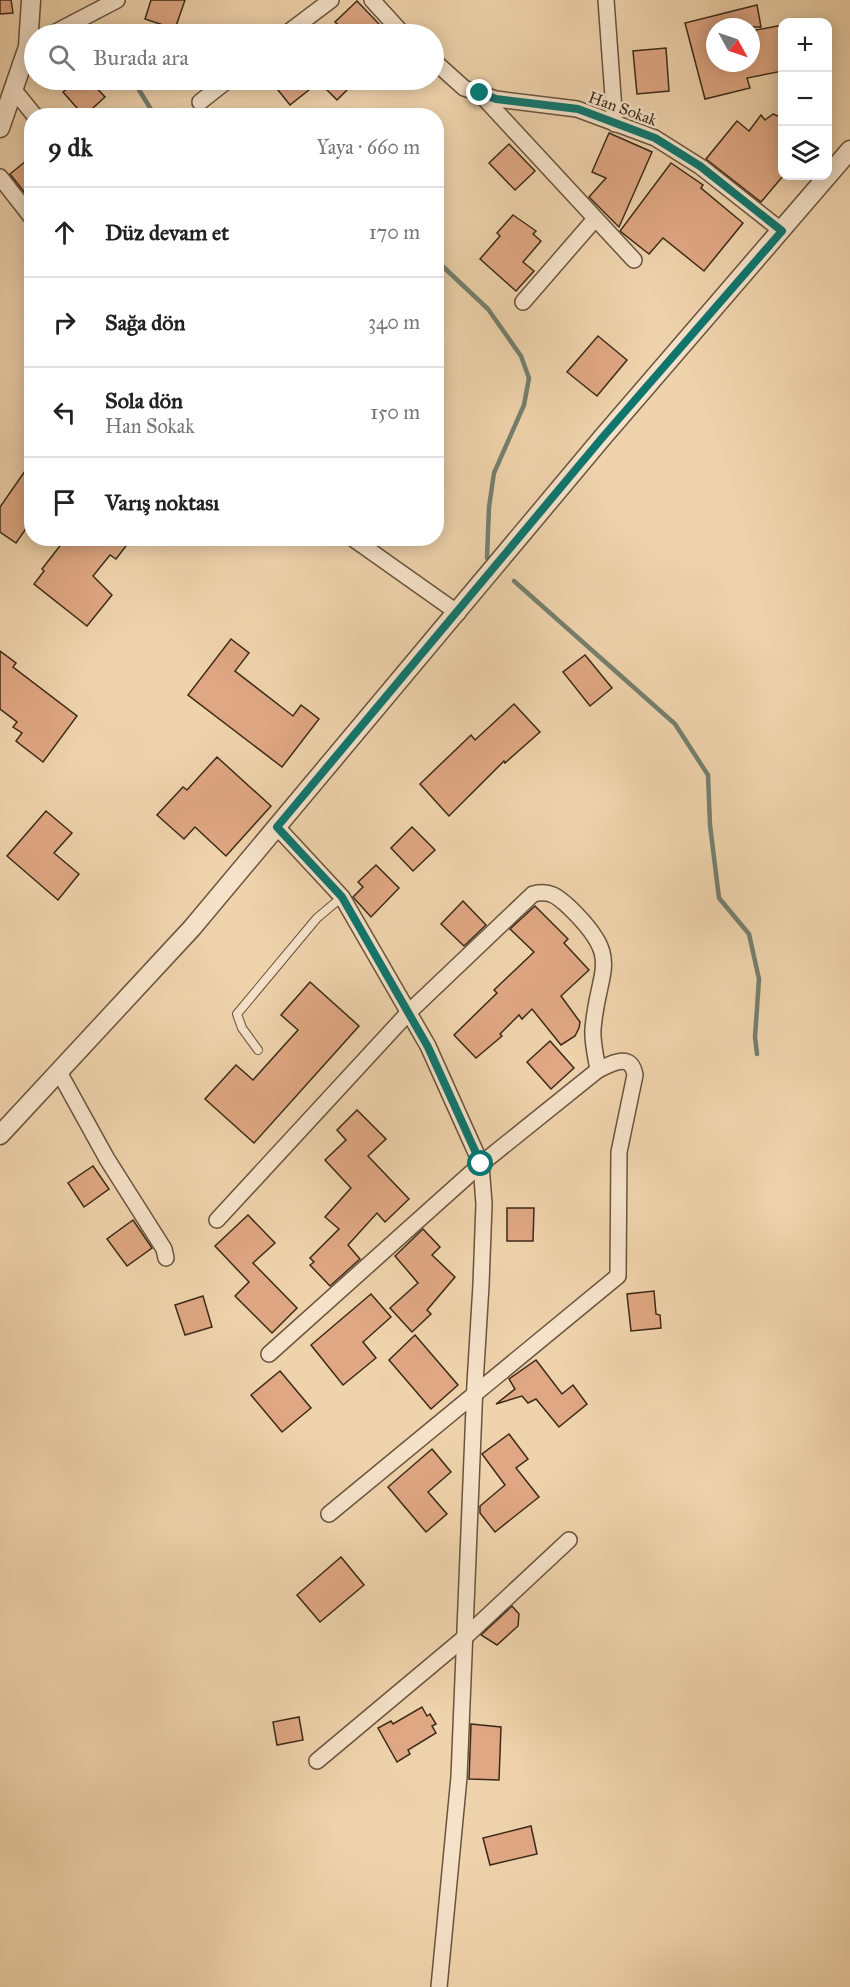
<!DOCTYPE html>
<html lang="tr">
<meta charset="utf-8">
<style>
body{margin:0;font-family:"IM FELL Great Primer",serif;background:#f6f6f6;color:#222}
.controls{position:absolute;right:18px;top:18px;display:grid;overflow:hidden;border-radius:12px;box-shadow:0 3px 15px #0003}
.controls button{width:54px;height:54px;display:grid;place-items:center;padding:0;border:0;border-bottom:2px solid #e0e0e0;background:#fff;color:#222;font:30px sans-serif}
.compass{position:absolute;left:706px;top:18px;width:54px;height:54px;border-radius:50%;background:#fff;box-shadow:0 3px 15px #0003;rotate:130deg}
.stop{position:absolute;width:18px;height:18px;margin:-14px;border:4px solid #0f766e;border-radius:50%;background:#fff}
.stop.end{background:#0f766e;border-color:#fff;box-shadow:0 2px 6px #0008}
.list{margin:0;padding:0;list-style:none}
h2{display:flex;justify-content:space-between;align-items:center;height:78px;margin:0;padding:0 24px;font-size:26px}
h2 small{font-size:20px;font-weight:400;color:#767676}
.list li{display:grid;grid-template-columns:39px 1fr auto;gap:18px;align-items:center;box-sizing:border-box;height:90px;padding:0 24px;border-top:2px solid #e0e0e0}
.list b{display:block;font-size:22px;white-space:nowrap}
.list p{margin:0;font-size:20px;white-space:nowrap;color:#767676}
.list em{font-size:20px;font-style:normal;color:#767676}
.icon{flex:none;width:33px;height:33px;fill:none;stroke:currentColor;stroke-width:2;stroke-linecap:round;stroke-linejoin:round}
.map{position:relative;flex:none;width:850px;height:1987px;overflow:hidden}
.search{position:absolute;background:#fff;box-shadow:0 3px 15px #0003;left:24px;top:24px;width:420px;height:66px;display:flex;align-items:center;gap:15px;box-sizing:border-box;padding:0 21px;border-radius:33px;color:#767676;font-size:22px}
.panel{position:absolute;background:#fff;box-shadow:0 3px 15px #0003;left:24px;top:108px;width:420px;height:438px;border-radius:24px}
.map>svg:first-child{display:block}
</style>
<div class="map">
<svg width="850" height="1987" viewBox="0 0 850 1987">
<rect width="100%" height="100%" fill="#efd3ac"/>
<filter id="stains"><feTurbulence type="fractalNoise" baseFrequency=".00333" numOctaves="4"/><feColorMatrix values="0 0 0 0 .2 0 0 0 0 .09 0 0 0 0 .02 0 0 0 .5 -.17"/></filter>
<radialGradient id="worn" r=".72"><stop offset=".6" stop-color="#630" stop-opacity="0"/><stop offset="1" stop-color="#630" stop-opacity=".3"/></radialGradient>
<g fill="none" stroke-linecap="round" stroke-linejoin="round">
<!-- stream -->
<g stroke="#747f6e" stroke-width="4.5">
<polyline points="100,29 103,34"/>
<polyline points="133,80 155,116"/>
<polyline points="436,260 488,309 521,356 529,378 524,405 494,473 489,507 487,558"/>
<polyline points="514,581 675,724 708,775 710,825 719,898 749,934 759,979 755,1037 757,1054"/>
</g>
</g>
<!-- building -->
<g fill="#dfa783" stroke="#3c2a18" stroke-width="1.5">
<polygon points="0,0 11,0 13,13 0,14"/>
<polygon points="151,0 185,0 175,29 145,19"/>
<polygon points="357,1 380,25 377,27 386,34 348,34 335,22"/>
<polygon points="757,5 761,27 715,27 715,63 751,63 751,31 783,25 783,71 747,78 750,88 705,99 685,23"/>
<polygon points="666,48 669,91 637,94 633,51"/>
<polygon points="77,80 89,80 105,97 84,116 63,92"/>
<polygon points="270,80 357,80 337,100 319,82 290,105"/>
<polygon points="773,114 783,118 783,176 761,202 706,159 737,121 749,131 761,115 765,120"/>
<polygon points="609,133 652,152 619,227 589,197 606,178 592,172"/>
<polygon points="509,144 535,171 515,190 489,163"/>
<polygon points="32,156 32,202 10,174"/>
<polygon points="671,163 703,185 701,188 743,223 704,271 663,238 649,254 620,231"/>
<polygon points="513,215 536,231 533,234 541,241 523,262 534,271 516,291 480,259 500,236 497,233"/>
<polygon points="598,336 627,360 597,396 567,372"/>
<polygon points="32,461 32,520 16,543 0,532 0,507"/>
<polygon points="66,538 132,538 116,559 110,555 93,576 112,595 87,626 34,584 44,571 42,569"/>
<polygon points="231,639 249,653 235,671 293,716 301,705 319,719 282,767 188,695"/>
<polygon points="0,651 16,663 13,667 77,716 43,762 16,741 22,733 13,727 17,722 0,709"/>
<polygon points="585,655 612,688 590,706 563,672"/>
<polygon points="514,704 540,732 505,763 504,761 449,816 420,784 471,735 475,740"/>
<polygon points="217,757 271,806 226,856 195,827 184,839 157,815 183,787 187,790"/>
<polygon points="46,811 72,833 54,853 79,874 58,900 7,856"/>
<polygon points="412,827 435,850 413,871 391,848"/>
<polygon points="376,865 399,888 371,917 353,897 363,887 358,882"/>
<polygon points="463,901 486,925 464,946 441,924"/>
<polygon points="535,906 568,939 564,943 589,970 561,996 580,1022 579,1028 575,1036 561,1045 532,1009 522,1019 519,1015 500,1034 502,1036 476,1058 454,1035 497,993 494,990 534,952 510,929"/>
<polygon points="310,982 359,1026 254,1143 205,1099 236,1065 253,1080 298,1030 281,1015"/>
<polygon points="550,1041 574,1068 551,1089 527,1062"/>
<polygon points="357,1110 386,1139 368,1156 409,1199 385,1222 377,1213 348,1245 360,1259 330,1286 310,1265 314,1262 310,1258 339,1229 325,1217 351,1188 325,1160 346,1140 337,1130"/>
<polygon points="93,1166 109,1189 84,1207 68,1183"/>
<polygon points="507,1208 534,1208 533,1241 507,1241"/>
<polygon points="248,1215 275,1243 253,1263 297,1308 272,1333 235,1296 249,1282 215,1246"/>
<polygon points="133,1220 152,1248 127,1266 107,1239"/>
<polygon points="423,1229 440,1247 432,1255 455,1277 427,1310 431,1314 412,1332 390,1308 418,1283 395,1256"/>
<polygon points="654,1291 656,1314 660,1315 661,1328 631,1331 627,1294"/>
<polygon points="371,1294 391,1317 363,1342 376,1358 343,1385 311,1345"/>
<polygon points="203,1296 212,1327 185,1335 175,1305"/>
<polygon points="415,1335 458,1385 431,1409 389,1360"/>
<polygon points="536,1360 562,1394 573,1385 587,1404 559,1427 536,1399 528,1403 522,1396 496,1404 515,1389 509,1379"/>
<polygon points="280,1371 311,1408 282,1432 251,1395"/>
<polygon points="509,1434 528,1459 516,1468 539,1497 495,1532 480,1513 480,1506 505,1485 482,1454"/>
<polygon points="432,1449 451,1472 428,1492 447,1514 426,1532 388,1487"/>
<polygon points="341,1557 364,1585 320,1622 297,1595"/>
<polygon points="512,1606 519,1614 518,1626 497,1645 481,1635"/>
<polygon points="422,1707 427,1716 430,1714 436,1724 432,1726 436,1733 408,1750 410,1754 397,1762 378,1728 391,1721 393,1724"/>
<polygon points="299,1717 303,1740 277,1745 273,1722"/>
<polygon points="471,1724 501,1727 499,1780 469,1779"/>
<polygon points="531,1826 537,1854 490,1865 483,1838"/>
</g>
<g fill="none" stroke-linecap="round" stroke-linejoin="round">
<defs>
<polyline id="service" points="258,1050 242,1028 237,1014 317,918 342,897"/>
<g id="minor">
<polyline points="372,0 403,34"/>
<polyline points="606,0 615,124"/>
<polyline points="52,34 117,0"/>
<polyline points="286,34 331,0"/>
<polyline points="434,61 464,88 496,99 577,109 655,138 701,167 782,231"/>
<polyline points="13,89 35,116"/>
<polyline points="482,96 634,260"/>
<polyline points="200,102 228,80"/>
<polyline points="0,177 32,218"/>
<polyline points="523,302 595,219"/>
<polyline points="352,538 458,613"/>
<polyline points="277,827 342,897 428,1046 481,1164 484,1204 481,1285 475,1384 459,1777 439,1987"/>
<polyline points="59,1072 107,1159 164,1249 166,1258"/>
<path d="M217 1220 409 1012 533 894C550 890 557 896 569 907 624 960 598 967 593 1029 592 1042 596 1057 598 1070"/>
<path d="M269 1354 481 1164 598 1070C612 1063 631 1052 635 1075L619 1152 618 1276 329 1514"/>
<polyline points="317,1761 464,1638 569,1540"/>
</g>
<g id="tertiary">
<polyline points="0,128 28,47 31,0"/>
<polyline points="0,1135 192,928 602,438 850,150"/>
</g>
</defs>
<!-- service casing -->
<use href="#service" stroke="#69543d" stroke-width="10"/>
<!-- minor casing -->
<use href="#minor" stroke="#69543d" stroke-width="18"/>
<!-- tertiary casing -->
<use href="#tertiary" stroke="#69543d" stroke-width="21"/>
<!-- service -->
<use href="#service" stroke="#f5e2c9" stroke-width="8"/>
<!-- minor -->
<use href="#minor" stroke="#f5e2c9" stroke-width="15"/>
<!-- tertiary -->
<use href="#tertiary" stroke="#f5e2c9" stroke-width="18"/>
</g>
<g fill="none" stroke-linecap="round" stroke-linejoin="round">
<!-- route -->
<polyline stroke="#0f766e" stroke-width="8" points="480,93 496,99 578,109 655,138 700,166 782,231 602,438 277,827 342,897 428,1047 481,1164"/>
</g>
<g text-anchor="middle" stroke-width="5" stroke-linejoin="round" paint-order="stroke">
<!-- street labels -->
<g font-size="16" fill="#3c2a18" stroke="#f5e2c9">
<text transform="translate(623 108) rotate(20)" y="6">Han Sokak</text>
</g>
</g>
<rect width="100%" height="100%" filter="url(#stains)"/>
<rect width="100%" height="100%" fill="url(#worn)"/>
</svg>
<div class="controls">
<button>+</button>
<button>−</button>
<button><svg class="icon" aria-label="layers" viewBox="0 0 24 24"><path d="M12 4l9 5-9 5-9-5zM3 14l9 5 9-5"/></svg></button>
</div>
<svg class="compass" viewBox="-18 -18 36 36"><path d="M0-13l5 13h-10z" fill="#e53935"/><path d="M0 13l5-13h-10z" fill="#767676"/></svg>
<div class="stop" style="left:481px;top:1164px"></div>
<div class="stop end" style="left:480px;top:93px"></div>
<div class="search"><svg class="icon" aria-label="search" viewBox="0 0 24 24"><circle cx="10" cy="10" r="6"/><path d="M15 15l6 6"/></svg>Burada ara</div>
<section class="panel">
<h2>9 dk<small>Yaya · 660 m</small></h2>
<ul class="list">
<li><svg class="icon" aria-label="ahead" viewBox="0 0 24 24"><path d="M12 20V5M6 11l6-6 6 6"/></svg><div><b>Düz devam et</b></div><em>170 m</em></li>
<li><svg class="icon" aria-label="right" viewBox="0 0 24 24"><path d="M7 20v-9h11M14 6l5 5-5 5"/></svg><div><b>Sağa dön</b></div><em>340 m</em></li>
<li><svg class="icon" aria-label="left" viewBox="0 0 24 24"><path d="M17 20v-9H6M10 6l-5 5 5 5"/></svg><div><b>Sola dön</b><p>Han Sokak</p></div><em>150 m</em></li>
<li><svg class="icon" aria-label="arrive" viewBox="0 0 24 24"><path d="M6 21V4h12l-3 4 3 4H6"/></svg><div><b>Varış noktası</b></div></li>
</ul>
</section>
</div>
